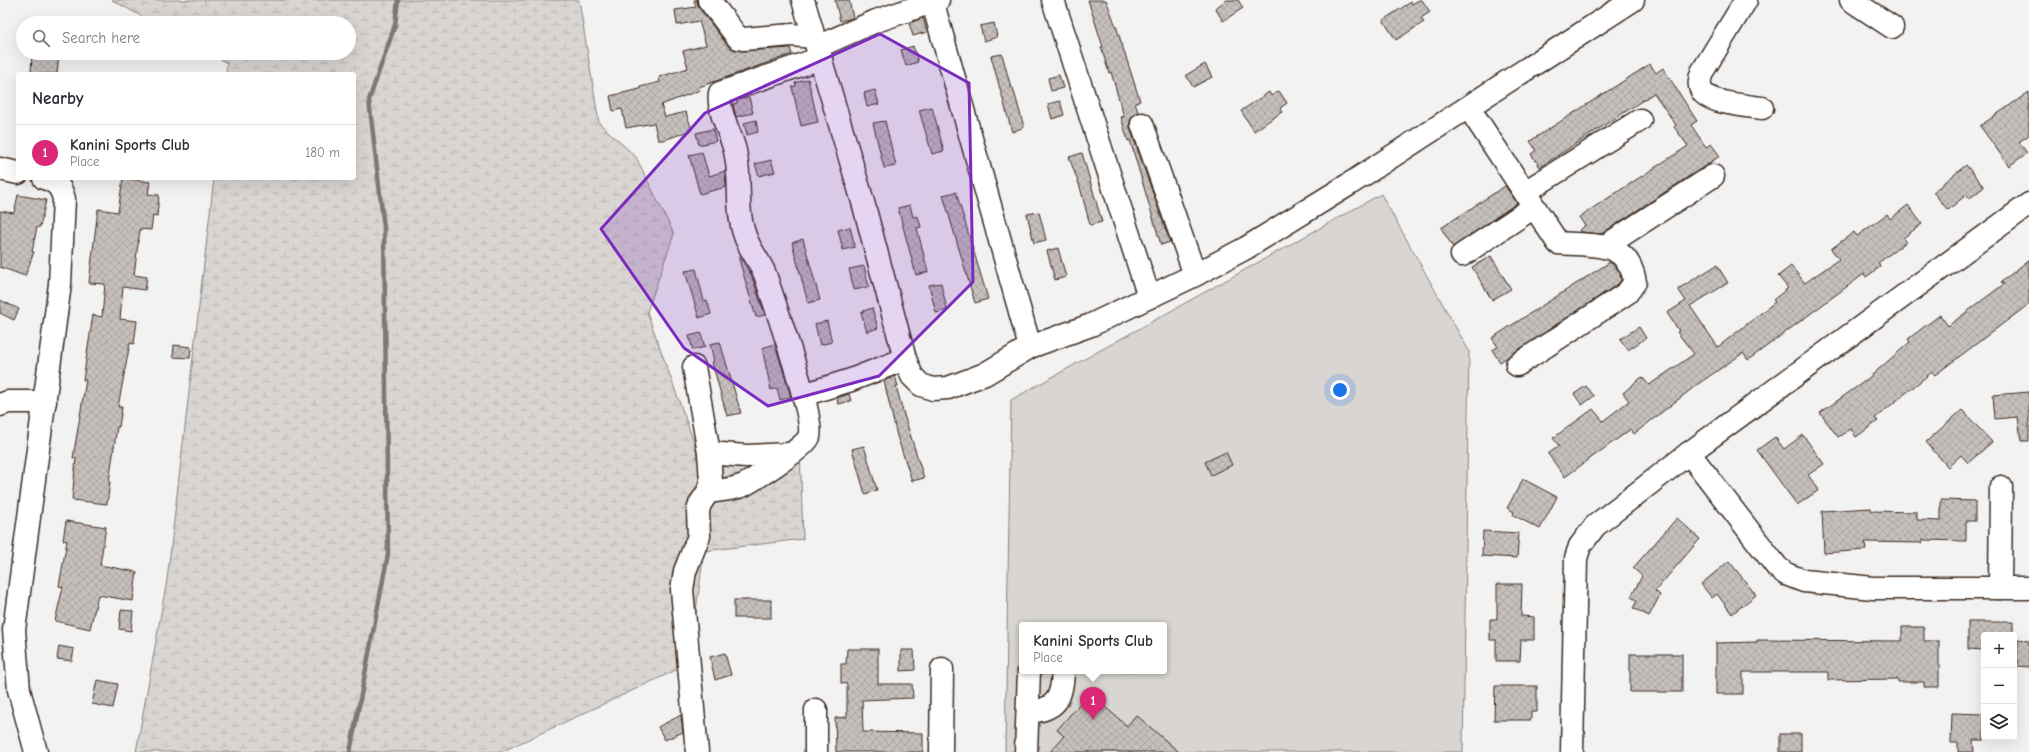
<!DOCTYPE html>
<meta charset="utf-8">
<style>
body{margin:0;font-family:"Comic Neue",sans-serif;background:#f2f2f3;color:#2b2b33}
.controls{position:absolute;right:12px;bottom:12px;display:grid;overflow:hidden;border-radius:4px;box-shadow:0 4px 16px #0002}
.controls button{width:36px;height:36px;display:grid;place-items:center;padding:0;border:0;border-bottom:1px solid #e1e1e2;background:#fff;color:#2b2b33;font:20px sans-serif}
.you{position:absolute;left:1340px;top:390px;width:14px;height:14px;margin:-10px;border:3px solid #fff;border-radius:50%;background:#1a73e8;box-shadow:0 0 0 6px #1a73e833}
.badge{display:grid;place-items:center;width:26px;height:26px;border-radius:50%;background:#db2777;color:#fff;font-size:13px;font-weight:700}
.pin{position:absolute;translate:-50% -33px;filter:drop-shadow(0 1px 2px #0008)}
.pin::after{content:'';position:absolute;top:21px;width:14px;height:12px;background:inherit;clip-path:polygon(0 0,100% 0,50% 100%)}
.popup{position:absolute;left:1019px;top:622px;width:148px;height:52px;box-sizing:border-box;display:grid;place-content:center;border-radius:4px;background:#fff;filter:drop-shadow(0 1px 3px #0005);font-size:13px;white-space:nowrap;color:#7c7c81}
.popup b{font-size:15px;color:#2b2b33}
.popup::after{content:'';position:absolute;left:50%;top:100%;margin-left:-8px;border:8px solid transparent;border-top-color:#fff}
.list{margin:0;padding:0;list-style:none}
h2{display:flex;justify-content:space-between;align-items:center;height:52px;margin:0;padding:0 16px;font-size:17px}
h2 small{font-size:13px;font-weight:400;color:#7c7c81}
.list li{display:grid;grid-template-columns:26px 1fr auto;gap:12px;align-items:center;box-sizing:border-box;height:56px;padding:0 16px;border-top:1px solid #e1e1e2}
.list b{display:block;font-size:15px;white-space:nowrap}
.list p{margin:0;font-size:13px;white-space:nowrap;color:#7c7c81}
.list em{font-size:13px;font-style:normal;color:#7c7c81}
.icon{flex:none;width:22px;height:22px;fill:none;stroke:currentColor;stroke-width:2;stroke-linecap:round;stroke-linejoin:round}
.map{position:relative;flex:none;width:2029px;height:752px;overflow:hidden}
.search{position:absolute;background:#fff;box-shadow:0 4px 16px #0002;left:16px;top:16px;width:340px;height:44px;display:flex;align-items:center;gap:10px;box-sizing:border-box;padding:0 14px;border-radius:22px;color:#7c7c81;font-size:15px}
.panel{position:absolute;background:#fff;box-shadow:0 4px 16px #0002;left:16px;top:72px;width:340px;height:108px;border-radius:4px}
.map>svg:first-child{display:block}
</style>
<div class="map">
<svg width="2029" height="752" viewBox="0 0 2029 752">
<defs>
<pattern id="wetland-marsh" width="20" height="14" patternUnits="userSpaceOnUse"><rect width="20" height="14" fill="#d8d5d2"/><path d="M1 5h8M5 5V1M11 12h8M15 12V8" fill="none" stroke="#bab7b4"/></pattern>
<pattern id="building-cross-hatch" width="8" height="8" patternUnits="userSpaceOnUse"><rect width="8" height="8" fill="#c6c0bd"/><path d="M0 0l8 8M0 8l8-8" fill="none" stroke="#aba5a2"/></pattern>
</defs>
<rect width="100%" height="100%" fill="#f3f2f2"/>
<filter id="ink" filterUnits="userSpaceOnUse"><feTurbulence type="fractalNoise" baseFrequency=".025" numOctaves="2"/><feDisplacementMap in="SourceGraphic" scale="8" xChannelSelector="R" yChannelSelector="G"/><feConvolveMatrix kernelMatrix="1 2 1 2 8 2 1 2 1" color-interpolation-filters="sRGB"/></filter>
<g filter="url(#ink)">
<!-- wetland -->
<polygon fill="url(#wetland-marsh)" stroke="#8a8078" points="112,0 579,0 599,123 636,157 674,234 647,312 696,448 800,448 803,539 704,551 689,664 501,752 136,752 167,580 214,178 354,178 354,74 226,74 227,63 209,53 349,53 349,23 154,23"/>
<!-- green -->
<path fill="#d8d5d2" stroke="#8a8078" fill-rule="evenodd" d="M1381 194 1469 351 1463 752H1005L1011 400ZM1022 625H1164V671H1022Z"/>
<g fill="none" stroke-linecap="round" stroke-linejoin="round">
<!-- stream -->
<polyline stroke="#827770" stroke-width="4.5" points="350,752 388,554 384,228 369,100 395,25 398,0"/>
</g>
<!-- building -->
<g fill="url(#building-cross-hatch)" stroke="#3b2a1e">
<polygon points="694,0 697,0 699,8 728,46 735,50 744,51 790,48 792,54 699,87 700,90 661,105 665,117 686,112 692,130 664,140 658,140 654,123 626,128 622,109 613,111 610,96 640,89 640,87 660,82 659,77 688,68 683,51 706,45 699,21 677,25 675,10 696,7"/>
<polygon points="835,0 849,0 853,18 840,21"/>
<polygon points="1088,0 1106,0 1117,29 1140,101 1135,103 1138,112 1133,116 1130,121 1130,128 1170,242 1161,245 1130,140 1128,141 1121,117 1124,117 1111,72 1109,73 1101,47 1103,47"/>
<polygon points="1227,0 1238,0 1243,8 1223,21 1215,8"/>
<polygon points="1419,0 1422,0 1430,12 1421,18 1424,22 1396,40 1383,20 1411,2 1412,4"/>
<polygon points="923,18 927,32 913,36 909,23"/>
<polygon points="994,23 997,37 984,41 980,26"/>
<polygon points="913,46 918,62 906,66 901,50"/>
<polygon points="32,53 59,53 57,74 31,74"/>
<polygon points="1002,54 1011,88 1013,88 1024,127 1012,132 991,56"/>
<polygon points="1205,64 1212,77 1193,87 1186,75"/>
<polygon points="1650,64 1656,73 1663,68 1697,121 1691,125 1706,147 1711,144 1720,156 1601,234 1581,232 1579,230 1585,226 1579,217 1688,146 1674,127 1676,125 1654,93 1540,167 1531,154 1536,150 1530,141"/>
<polygon points="1059,75 1063,88 1051,91 1048,78"/>
<polygon points="808,79 818,122 801,126 792,87 796,86 795,83"/>
<polygon points="875,90 879,104 867,107 864,93"/>
<polygon points="1279,91 1287,103 1280,108 1282,112 1254,131 1241,111 1269,92 1271,96"/>
<polygon points="2029,92 2029,135 2019,142 2027,153 2009,166 1980,126"/>
<polygon points="749,97 753,113 736,117 733,104 737,103 737,100"/>
<polygon points="1060,101 1064,115 1052,119 1048,104"/>
<polygon points="932,107 944,151 932,154 919,110"/>
<polygon points="756,120 758,132 747,135 744,123"/>
<polygon points="885,121 896,166 884,168 873,123"/>
<polygon points="713,129 716,141 699,145 696,133"/>
<polygon points="702,152 709,176 725,171 726,187 700,194 689,155"/>
<polygon points="1082,153 1102,222 1090,225 1080,187 1069,157"/>
<polygon points="771,160 775,172 759,176 755,164"/>
<polygon points="1966,165 1984,187 1969,199 1966,195 1948,210 1933,192"/>
<polygon points="123,178 150,182 148,194 159,195 157,216 153,215 151,230 140,229 134,275 147,277 145,290 123,287 120,319 137,321 134,344 130,343 118,407 122,407 119,427 117,427 109,482 110,482 107,504 72,500 76,458 73,458 86,380 83,380 93,315 102,317 105,284 89,283 98,209 118,212"/>
<polygon points="1505,186 1517,203 1453,247 1441,228"/>
<polygon points="956,192 988,299 975,303 943,195"/>
<polygon points="18,195 46,200 40,227 37,227 32,252 34,252 25,276 0,267 0,211 14,213"/>
<polygon points="910,205 913,217 918,216 921,227 917,228 928,272 916,275 898,208"/>
<polygon points="1908,205 1922,224 1903,238 1906,242 1878,263 1880,267 1866,277 1864,274 1748,360 1743,353 1698,384 1634,434 1631,429 1565,477 1548,454 1559,446 1553,438 1593,409 1603,421 1629,401 1623,393 1642,377 1649,385 1694,354 1677,332 1679,331 1667,313 1686,301 1678,289 1717,265 1728,283 1690,306 1718,347 1775,302 1773,300 1788,288 1778,276 1791,266 1805,283 1839,259 1831,249 1854,232 1857,236 1887,214 1890,219"/>
<polygon points="1039,212 1046,240 1034,243 1027,214"/>
<polygon points="850,227 855,247 843,250 838,230"/>
<polygon points="803,239 820,300 808,303 792,243"/>
<polygon points="1058,248 1066,277 1055,280 1047,251"/>
<polygon points="738,256 740,256 752,277 765,315 756,317"/>
<polygon points="1491,256 1511,289 1492,300 1472,267"/>
<polygon points="2029,260 2029,304 1935,375 1932,372 1875,418 1878,421 1856,437 1851,429 1838,437 1820,413 1865,381 1910,342 1908,339 1940,315 1948,326 2004,284 2001,282"/>
<polygon points="1610,262 1620,273 1621,280 1618,284 1500,362 1492,350 1498,347 1492,338"/>
<polygon points="864,266 869,287 854,290 849,269"/>
<polygon points="696,269 704,301 707,300 711,314 699,318 685,271"/>
<polygon points="941,283 947,310 936,313 929,285"/>
<polygon points="0,300 19,309 14,320 0,313"/>
<polygon points="872,308 878,328 867,332 861,312"/>
<polygon points="827,321 832,342 820,345 815,324"/>
<polygon points="1639,327 1646,338 1628,350 1620,339"/>
<polygon points="701,333 705,347 693,350 689,336"/>
<polygon points="720,342 741,413 727,416 712,362 714,361 710,344"/>
<polygon points="775,344 791,397 780,400 777,388 771,390 762,348"/>
<polygon points="174,345 191,347 190,358 173,357"/>
<polygon points="895,376 898,386 896,386 904,415 924,478 912,481 897,436 884,381"/>
<polygon points="1586,386 1594,396 1582,405 1574,394"/>
<polygon points="2029,392 2029,441 2021,441 2018,417 1995,419 1993,395"/>
<polygon points="849,394 851,401 838,404 837,398"/>
<polygon points="1962,410 1992,442 1968,463 1961,455 1948,467 1926,442"/>
<polygon points="1803,435 1824,464 1808,475 1819,490 1797,505 1757,450 1775,437 1784,449"/>
<polygon points="864,446 877,490 865,494 852,449"/>
<polygon points="1226,452 1232,465 1211,475 1205,462"/>
<polygon points="1523,479 1557,497 1540,529 1513,515 1514,512 1507,508"/>
<polygon points="1941,500 1975,501 1975,521 1966,521 1966,541 1922,540 1922,543 1865,542 1866,550 1824,553 1822,511 1871,508 1872,511 1917,512 1917,520 1941,521"/>
<polygon points="1677,518 1700,539 1655,591 1660,595 1649,616 1633,608 1637,601 1631,597 1642,576 1633,568"/>
<polygon points="66,521 106,527 100,565 137,572 133,601 98,595 90,629 55,621 63,587 59,586 67,541 63,540"/>
<polygon points="1483,531 1519,533 1517,558 1482,556"/>
<polygon points="1729,561 1756,595 1732,614 1717,594 1712,598 1701,584"/>
<polygon points="1497,584 1522,584 1521,616 1534,617 1534,640 1521,640 1520,661 1496,661 1496,640 1490,640 1490,619 1497,619"/>
<rect x="734" y="600" width="37" height="18"/>
<polygon points="121,610 133,611 131,631 119,629"/>
<polygon points="1968,622 2013,622 2013,635 1984,635 1984,650 1968,649"/>
<polygon points="1902,627 1924,627 1924,641 1939,641 1939,687 1924,687 1924,682 1898,682 1898,679 1828,680 1828,672 1743,672 1743,694 1716,694 1716,643 1757,642 1757,640 1902,641"/>
<polygon points="2018,640 2029,641 2029,667 2017,666"/>
<polygon points="59,646 74,649 72,661 57,659"/>
<polygon points="847,649 878,649 878,684 912,684 913,698 862,700 863,732 923,733 923,752 836,752 835,718 847,717 847,684 841,683 841,664 846,664"/>
<polygon points="901,650 914,650 915,670 901,671"/>
<polygon points="725,653 731,675 715,680 710,657"/>
<rect x="1630" y="654" width="52" height="38"/>
<polygon points="97,680 118,684 113,708 92,704"/>
<polygon points="1495,686 1537,686 1537,712 1531,712 1531,720 1494,720"/>
<polygon points="1089,693 1127,726 1136,715 1179,752 1050,752 1064,736 1057,730"/>
<polygon points="1952,713 1984,714 1984,740 1973,740 1974,752 1958,752 1958,743 1951,743"/>
<polygon points="681,715 683,732 665,740 658,727"/>
<rect x="1780" y="734" width="21" height="18"/>
</g>
<g fill="none" stroke-linecap="round" stroke-linejoin="round">
<defs>
<g id="minor">
<polyline points="709,0 738,38 743,39 792,35 813,37"/>
<polyline points="803,0 863,202 905,359 912,376 921,385 933,389 948,388 985,374 1030,347 1091,325 1195,275 1246,248 1348,185 1633,0"/>
<polyline points="932,0 1030,347"/>
<polyline points="1053,0 1149,297"/>
<path d="M1746 0 1702 72C1700 78 1698 85 1702 91 1708 103 1748 106 1762 108"/>
<polyline points="1851,0 1892,27"/>
<polyline points="817,47 876,21 938,0"/>
<path d="M1469 108 1558 243C1593 246 1628 239 1635 282L1627 293 1517 365"/>
<polyline points="1142,124 1195,275"/>
<polyline points="0,169 18,173"/>
<polyline points="1525,192 1640,120"/>
<polyline points="1604,247 1713,176"/>
<polyline points="1462,255 1534,207"/>
<polyline points="694,367 709,453 711,481 708,492 700,504 698,511 699,536 685,571 682,590 697,752"/>
<polyline points="803,395 851,380 905,359"/>
<polyline points="0,405 8,402 45,402"/>
<polyline points="709,453 746,456 789,454"/>
<polyline points="1689,453 1777,567 1786,574 1804,581 1873,588 2029,588"/>
<path d="M708 492C720 490 733 490 744 485 755 479 806 447 809 437 816 419 774 303 766 277 761 262 750 251 745 236 735 209 742 179 735 151 731 133 717 111 720 93L821 58"/>
<polyline points="2000,588 2001,487"/>
<polyline points="816,710 816,752"/>
<path d="M1028 712C1057 710 1062 698 1063 671"/>
<path d="M36 752 19 690 14 630 60 284 64 199C61 187 57 182 44 178"/>
<polyline points="941,752 942,669"/>
<polyline points="1026,752 1029,671"/>
<polyline points="1572,752 1576,558 1580,546 1595,526 1689,453 2029,204"/>
</g>
</defs>
<!-- minor casing -->
<use href="#minor" stroke="#3b2a1e" stroke-width="25"/>
<!-- minor -->
<use href="#minor" stroke="#fff" stroke-width="22"/>
</g>
</g>
<!-- marked area -->
<path fill="#7b2cbf" fill-opacity="0.2" stroke="#7b2cbf" stroke-width="3" stroke-linejoin="round" d="M880 34 969 83 973 282 879 376 768 406 684 348 601 229 705 113Z"/>
</svg>
<div class="controls">
<button>+</button>
<button>−</button>
<button><svg class="icon" aria-label="layers" viewBox="0 0 24 24"><path d="M12 4l9 5-9 5-9-5zM3 14l9 5 9-5"/></svg></button>
</div>
<div class="you"></div>
<div class="pin badge" style="left:1093px;top:720px">1</div>
<div class="popup"><b>Kanini Sports Club</b>Place</div>
<div class="search"><svg class="icon" aria-label="search" viewBox="0 0 24 24"><circle cx="10" cy="10" r="6"/><path d="M15 15l6 6"/></svg>Search here</div>
<section class="panel">
<h2>Nearby<small></small></h2>
<ul class="list">
<li><span class="badge">1</span><div><b>Kanini Sports Club</b><p>Place</p></div><em>180 m</em></li>
</ul>
</section>
</div>
